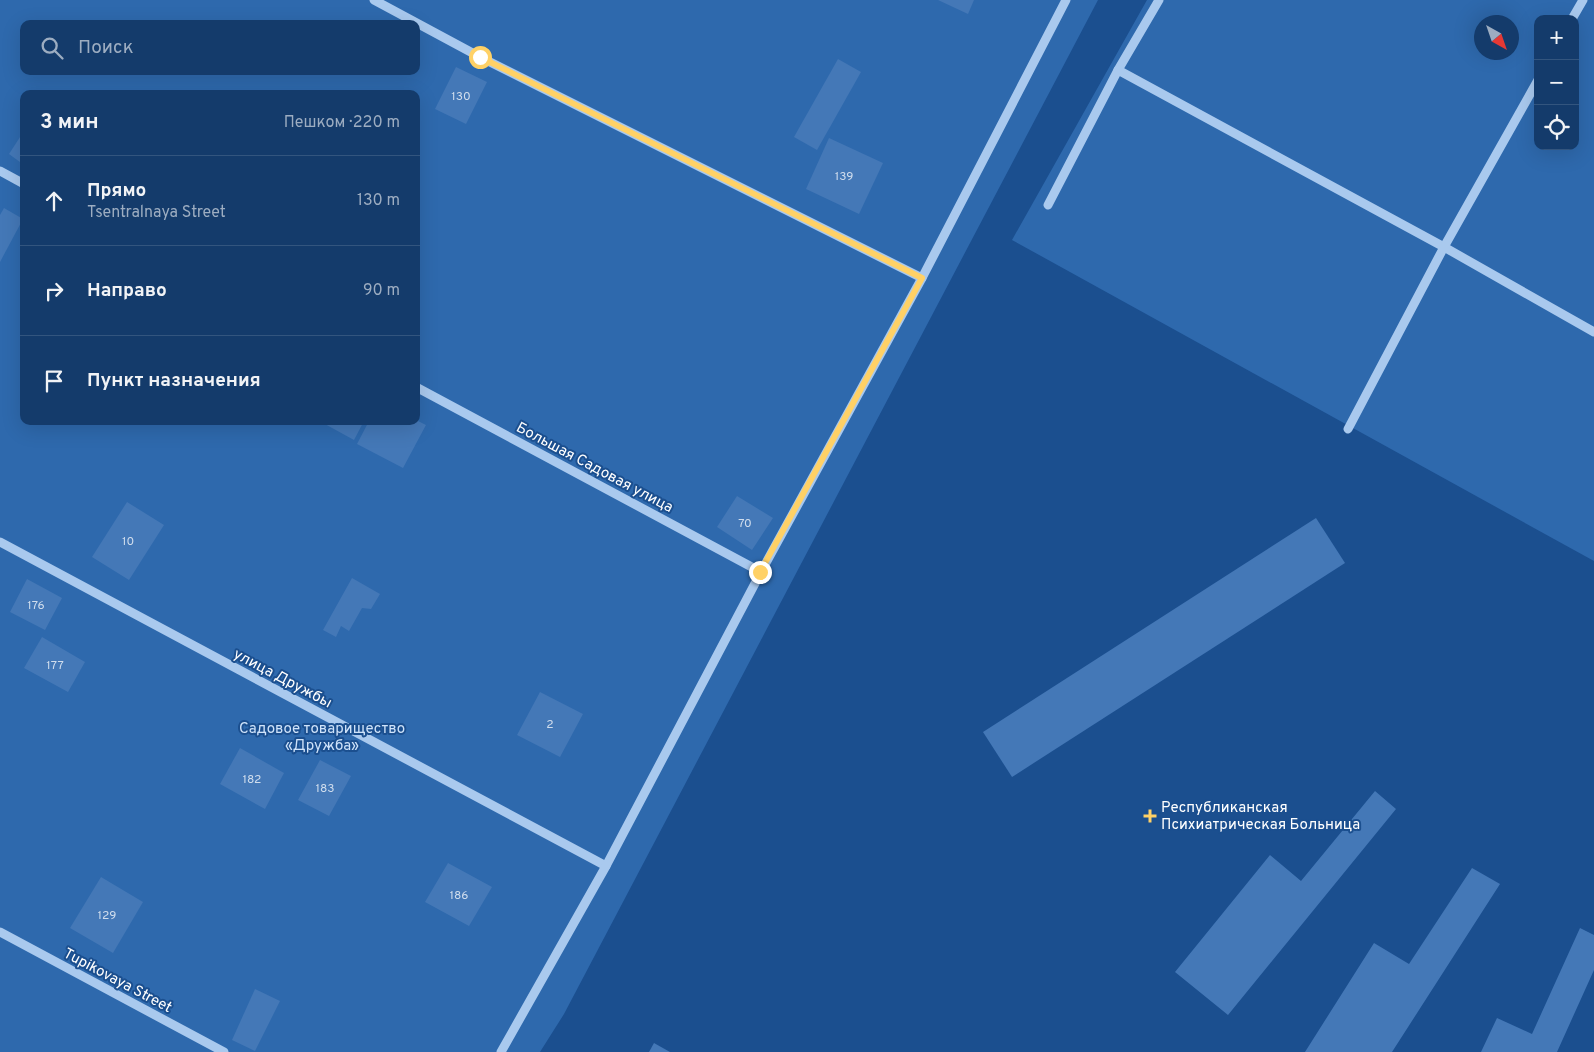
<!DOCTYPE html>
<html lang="ru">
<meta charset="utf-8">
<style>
body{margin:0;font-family:Overpass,sans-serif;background:#1d4271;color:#f1f3f6}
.controls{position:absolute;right:15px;top:15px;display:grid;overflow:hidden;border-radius:10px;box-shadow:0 5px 20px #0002}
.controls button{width:45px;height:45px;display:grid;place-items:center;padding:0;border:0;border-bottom:1px solid #33557e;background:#143b6b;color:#f1f3f6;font:25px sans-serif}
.compass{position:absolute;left:1474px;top:15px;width:45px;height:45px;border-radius:50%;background:#143b6b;box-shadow:0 5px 20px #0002;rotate:140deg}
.stop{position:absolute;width:15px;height:15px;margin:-11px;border:4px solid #ffd166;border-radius:50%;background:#fff}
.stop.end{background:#ffd166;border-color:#fff;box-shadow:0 1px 5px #0008}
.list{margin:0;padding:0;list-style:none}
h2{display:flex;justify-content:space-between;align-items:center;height:65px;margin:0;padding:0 20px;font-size:21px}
h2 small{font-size:16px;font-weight:400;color:#9dadc1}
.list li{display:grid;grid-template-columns:32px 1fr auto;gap:15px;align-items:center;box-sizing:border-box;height:90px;padding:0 20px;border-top:1px solid #33557e}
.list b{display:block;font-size:19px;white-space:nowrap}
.list p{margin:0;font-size:16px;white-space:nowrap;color:#9dadc1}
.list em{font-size:16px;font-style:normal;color:#9dadc1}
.icon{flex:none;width:28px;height:28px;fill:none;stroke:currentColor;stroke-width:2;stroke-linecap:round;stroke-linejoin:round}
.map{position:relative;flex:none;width:1594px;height:1052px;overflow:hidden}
.search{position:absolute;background:#143b6b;box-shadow:0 5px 20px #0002;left:20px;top:20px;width:400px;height:55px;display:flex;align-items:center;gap:12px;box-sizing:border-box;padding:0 18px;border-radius:10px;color:#9dadc1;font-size:19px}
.panel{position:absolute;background:#143b6b;box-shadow:0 5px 20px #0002;left:20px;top:90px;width:400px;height:335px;border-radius:10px}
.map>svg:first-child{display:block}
</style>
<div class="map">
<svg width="1594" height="1052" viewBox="0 0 1594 1052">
<rect width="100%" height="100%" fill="#1b4f8f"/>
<!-- green -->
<g fill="#2e69ad" fill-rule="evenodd">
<path d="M0 0H1098L564 1014 540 1052H0ZM24 24H416V71H24ZM24 94H416V421H24Z"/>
<path d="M1147 0H1594V561L1012 240ZM1538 19H1575V146H1538ZM1482 22H1512V52H1482Z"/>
</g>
<!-- building -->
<g fill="#4478b7">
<polygon points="938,0 974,0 968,14"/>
<polygon points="838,59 861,72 817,150 794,137"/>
<polygon points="456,67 487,82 466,124 435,109"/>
<polygon points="22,134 24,136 24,165 9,154"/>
<polygon points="829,138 883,163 859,214 806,189"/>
<polygon points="4,208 23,219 0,262 0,215"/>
<polygon points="416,420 426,425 403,468 357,444 369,421 416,421"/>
<polygon points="324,421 364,421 354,440 323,423"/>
<polygon points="737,496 773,518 752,550 717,527"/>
<polygon points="127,502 164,525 129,580 92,557"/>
<polygon points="1316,518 1345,563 1012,777 983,732"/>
<polygon points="352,578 380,594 371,609 362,608 349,631 341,626 336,637 323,630"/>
<polygon points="27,579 62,598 45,630 10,612"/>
<polygon points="42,637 85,662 68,692 24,668"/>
<polygon points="540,692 583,714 560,757 517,735"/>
<polygon points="240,748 284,773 265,809 220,784"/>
<polygon points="320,760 351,776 329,816 298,800"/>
<polygon points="1375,791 1396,809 1228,1015 1175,972 1270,855 1301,881"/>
<polygon points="448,863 492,887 469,926 425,902"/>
<polygon points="1472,868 1500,884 1392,1052 1305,1052 1374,943 1409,964"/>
<polygon points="101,877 143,902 113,953 70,928"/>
<polygon points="1580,928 1594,935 1594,970 1557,1052 1481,1052 1497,1018 1532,1034"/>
<polygon points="255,989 280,1001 255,1051 232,1040"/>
<polygon points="654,1043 670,1052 649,1052"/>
</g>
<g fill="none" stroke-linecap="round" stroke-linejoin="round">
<!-- minor -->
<g stroke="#a9c9ee" stroke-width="9">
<polyline points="374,0 480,57 922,278"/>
<polyline points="1572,19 1583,0"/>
<polyline points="1118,70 1159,0"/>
<polyline points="0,171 24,184"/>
<polyline points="1048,205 1118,70 1444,247 1594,332"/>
<polyline points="416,387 761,572"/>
<polyline points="1348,429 1444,247 1538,80"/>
<polyline points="0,542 606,866"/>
<polyline points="0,932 224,1052"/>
<polyline points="501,1052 606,866 761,572 922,278 1066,0"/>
</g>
</g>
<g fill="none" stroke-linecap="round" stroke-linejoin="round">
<!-- route -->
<polyline stroke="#ffd166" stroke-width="6" points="480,57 922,278 760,572"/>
</g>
<!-- markers -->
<path fill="#ffd166" stroke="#1b4f8f" stroke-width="2" d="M1147.5 808.5h5v5h5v5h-5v5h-5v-5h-5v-5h5z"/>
<g text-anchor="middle" stroke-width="4" stroke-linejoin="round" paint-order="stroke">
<!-- number labels -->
<g font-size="12" fill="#d0dded">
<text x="461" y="100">130</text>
<text x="844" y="180">139</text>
<text x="745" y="527">70</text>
<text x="128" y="545">10</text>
<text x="36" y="609">176</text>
<text x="55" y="669">177</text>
<text x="550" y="728">2</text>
<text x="252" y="783">182</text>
<text x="325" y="792">183</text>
<text x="459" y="899">186</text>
<text x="107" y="919">129</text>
</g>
<!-- street labels -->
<g font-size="15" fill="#fff" stroke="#1b4f8f">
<text transform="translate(595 467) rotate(28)" y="5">Большая Садовая улица</text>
<text transform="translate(283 678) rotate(28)" y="5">улица Дружбы</text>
<text transform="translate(118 980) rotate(28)" y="5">Tupikovaya Street</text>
</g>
<!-- park labels -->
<g font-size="15" fill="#cfe3fa" stroke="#1b4f8f">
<text x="322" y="733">Садовое товарищество<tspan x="322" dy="17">«Дружба»</tspan></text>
</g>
<!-- poi labels -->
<g font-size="15" fill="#fff" stroke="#1b4f8f" text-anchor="start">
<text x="1161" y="812">Республиканская<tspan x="1161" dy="17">Психиатрическая Больница</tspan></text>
</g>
</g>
</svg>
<div class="controls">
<button>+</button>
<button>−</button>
<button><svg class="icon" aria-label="locate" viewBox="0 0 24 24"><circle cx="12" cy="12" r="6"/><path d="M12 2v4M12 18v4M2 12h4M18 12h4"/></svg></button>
</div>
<svg class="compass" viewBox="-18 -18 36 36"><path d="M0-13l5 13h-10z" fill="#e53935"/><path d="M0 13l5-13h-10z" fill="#9dadc1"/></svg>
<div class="stop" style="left:480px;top:57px"></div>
<div class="stop end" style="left:760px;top:572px"></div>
<div class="search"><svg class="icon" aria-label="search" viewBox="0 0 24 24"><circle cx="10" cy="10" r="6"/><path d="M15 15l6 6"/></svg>Поиск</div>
<section class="panel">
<h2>3 мин<small>Пешком · 220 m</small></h2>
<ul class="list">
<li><svg class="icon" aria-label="ahead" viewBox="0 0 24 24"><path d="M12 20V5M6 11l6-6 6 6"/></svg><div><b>Прямо</b><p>Tsentralnaya Street</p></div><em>130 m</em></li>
<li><svg class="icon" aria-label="right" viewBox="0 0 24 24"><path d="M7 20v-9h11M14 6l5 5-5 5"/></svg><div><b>Направо</b></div><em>90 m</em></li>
<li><svg class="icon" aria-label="arrive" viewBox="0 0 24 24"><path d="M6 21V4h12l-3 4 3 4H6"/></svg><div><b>Пункт назначения</b></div></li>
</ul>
</section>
</div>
